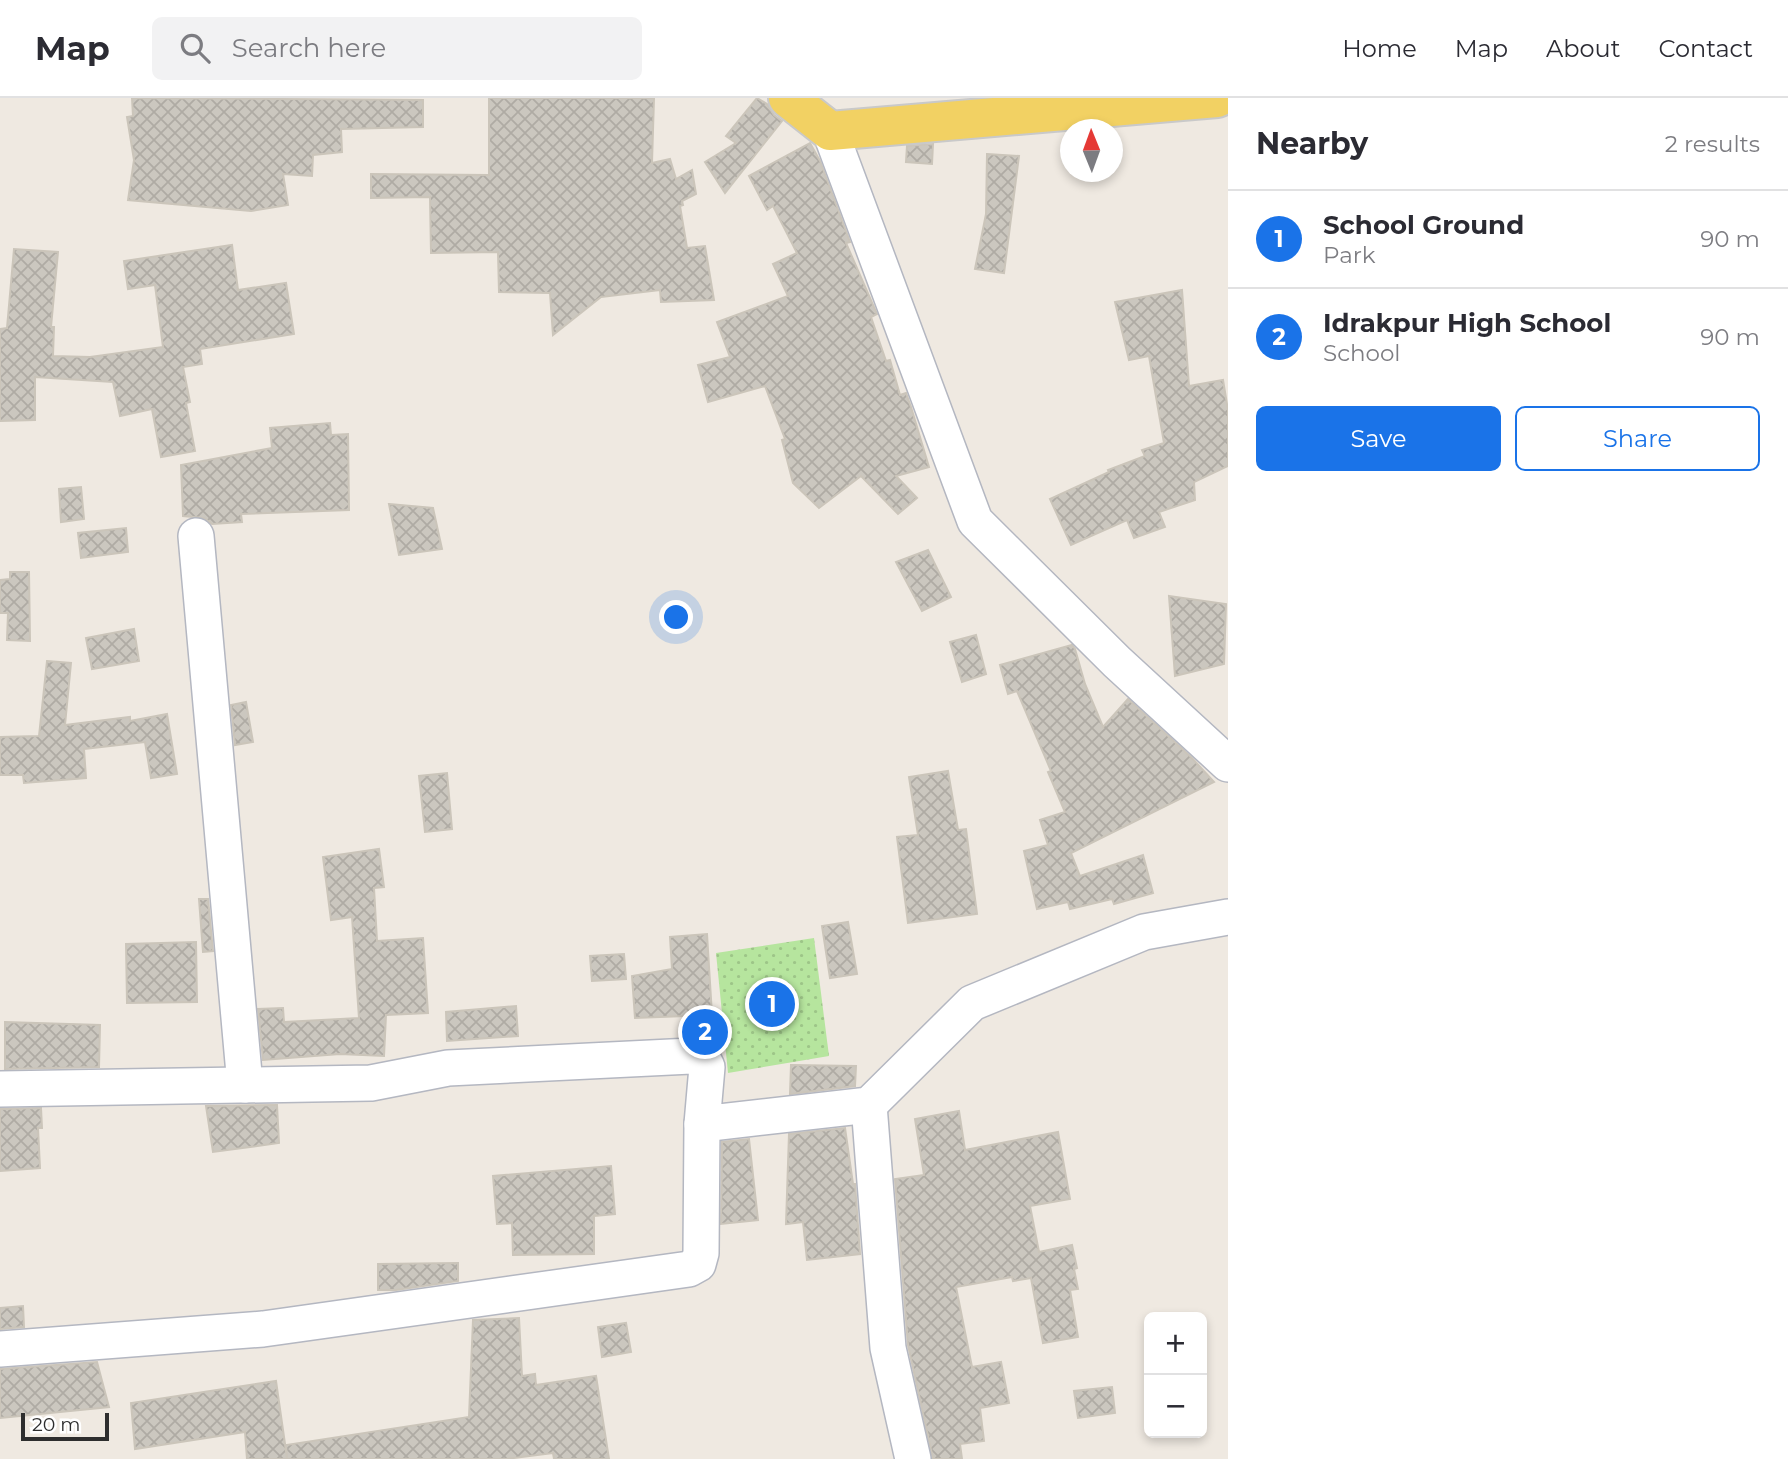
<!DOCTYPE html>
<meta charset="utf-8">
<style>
body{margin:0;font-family:Montserrat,sans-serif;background:#f2f2f3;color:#2b2b33}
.controls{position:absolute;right:21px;bottom:21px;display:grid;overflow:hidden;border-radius:10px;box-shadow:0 4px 10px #0003}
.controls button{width:63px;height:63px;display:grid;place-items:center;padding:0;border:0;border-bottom:2px solid #e1e1e2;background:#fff;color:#2b2b33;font:35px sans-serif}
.compass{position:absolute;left:1060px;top:21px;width:63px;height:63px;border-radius:50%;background:#fff;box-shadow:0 4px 10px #0003;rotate:359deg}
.scale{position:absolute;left:21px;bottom:18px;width:88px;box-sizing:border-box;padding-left:7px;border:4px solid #2e2e2e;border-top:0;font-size:19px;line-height:24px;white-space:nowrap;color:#2e2e2e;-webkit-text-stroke:5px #fff;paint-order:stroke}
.you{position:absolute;left:677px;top:520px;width:24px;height:24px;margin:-18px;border:5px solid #fff;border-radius:50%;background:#1a73e8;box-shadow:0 0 0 10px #1a73e833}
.badge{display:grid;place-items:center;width:46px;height:46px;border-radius:50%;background:#1a73e8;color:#fff;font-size:23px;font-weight:700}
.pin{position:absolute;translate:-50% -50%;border:4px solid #fff;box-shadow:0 2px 7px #0006}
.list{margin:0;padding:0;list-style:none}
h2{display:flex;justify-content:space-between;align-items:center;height:91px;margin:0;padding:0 28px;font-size:30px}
h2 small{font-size:23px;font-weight:400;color:#7c7c81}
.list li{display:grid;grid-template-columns:46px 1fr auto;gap:21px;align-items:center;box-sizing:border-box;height:98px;padding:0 28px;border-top:2px solid #e1e1e2}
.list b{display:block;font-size:26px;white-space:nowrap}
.list p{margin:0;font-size:23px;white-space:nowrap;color:#7c7c81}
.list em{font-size:23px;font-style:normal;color:#7c7c81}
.actions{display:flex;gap:14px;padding:21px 28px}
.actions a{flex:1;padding:16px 0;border:2px solid #1a73e8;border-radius:10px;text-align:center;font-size:24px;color:#1a73e8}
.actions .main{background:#1a73e8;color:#fff}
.icon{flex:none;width:38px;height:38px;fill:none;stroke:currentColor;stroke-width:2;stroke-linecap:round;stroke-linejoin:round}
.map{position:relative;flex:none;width:1228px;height:1361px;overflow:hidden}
header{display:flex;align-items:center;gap:42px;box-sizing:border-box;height:98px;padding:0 35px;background:#fff;border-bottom:2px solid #e1e1e2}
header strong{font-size:33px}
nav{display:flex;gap:38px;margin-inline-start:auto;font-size:24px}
.search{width:490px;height:63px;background:#f2f2f3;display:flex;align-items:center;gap:18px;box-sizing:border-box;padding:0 24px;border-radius:10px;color:#7c7c81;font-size:26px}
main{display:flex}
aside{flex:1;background:#fff}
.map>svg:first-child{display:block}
</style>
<header>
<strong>Map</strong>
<div class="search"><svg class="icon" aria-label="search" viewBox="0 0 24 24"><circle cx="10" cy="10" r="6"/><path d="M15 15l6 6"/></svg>Search here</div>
<nav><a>Home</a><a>Map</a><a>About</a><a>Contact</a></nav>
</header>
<main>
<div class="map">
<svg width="1228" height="1361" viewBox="0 0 1228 1361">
<defs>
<pattern id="park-dots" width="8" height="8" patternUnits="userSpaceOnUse" patternTransform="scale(1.75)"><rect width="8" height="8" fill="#b6e59e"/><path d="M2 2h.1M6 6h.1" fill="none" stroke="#9dc588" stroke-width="1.8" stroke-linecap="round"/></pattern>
<pattern id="building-cross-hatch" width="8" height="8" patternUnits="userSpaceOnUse" patternTransform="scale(1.75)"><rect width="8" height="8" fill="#cbc7bf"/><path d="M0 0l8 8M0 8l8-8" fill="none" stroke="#afaba4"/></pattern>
</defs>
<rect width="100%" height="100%" fill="#efe9e1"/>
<!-- park -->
<polygon fill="url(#park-dots)" points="814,840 829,958 728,975 716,855"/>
<!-- building -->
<g fill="url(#building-cross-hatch)" stroke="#cbc5ba" stroke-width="2">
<polygon points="132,0 423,2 423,29 341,31 342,54 313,57 312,78 283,76 288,107 251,113 128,102 134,62 127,19 133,18"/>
<polygon points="489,0 654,0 652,65 670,61 676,81 692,72 696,96 682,103 683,107 680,108 687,150 705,148 714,202 661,204 660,192 601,199 553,237 550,195 499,194 498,154 431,155 430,99 371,100 371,76 489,77"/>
<polygon points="757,0 767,6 774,17 782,23 725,95 705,64 736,45 726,38"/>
<polygon points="810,45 820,63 850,144 846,145 877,216 871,219 886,263 890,262 900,297 906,295 911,309 929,369 896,378 917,400 898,416 861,378 819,410 793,385 782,342 785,341 765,288 708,304 698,267 730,259 717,224 788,198 773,166 797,155 773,108 767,112 749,78"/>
<polygon points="933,46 932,66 906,64 907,48"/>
<polygon points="987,56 1019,58 1004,175 975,171 986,116"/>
<polygon points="232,147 238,192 286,185 294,236 200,251 202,266 183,269 190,304 186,305 195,353 161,359 152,311 120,318 113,284 35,279 35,322 0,323 0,231 7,230 14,151 58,154 51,229 54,229 53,258 90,259 163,249 155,187 128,191 124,163"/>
<polygon points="1182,192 1189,288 1223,282 1228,312 1228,368 1194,384 1195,402 1159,414 1165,429 1134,440 1127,422 1071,447 1050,401 1109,374 1108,372 1145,358 1142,352 1164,345 1149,258 1129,262 1115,204"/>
<polygon points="330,325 331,337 348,336 349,412 241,416 242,424 212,426 204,420 183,418 181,367 272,350 270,330"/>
<polygon points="81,389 84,421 61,424 59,391"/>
<polygon points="389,406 433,410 442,451 399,457"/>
<polygon points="126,430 128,454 81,460 78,435"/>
<polygon points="928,452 951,499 922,513 896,464"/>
<polygon points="10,474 29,474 30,543 7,542 8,515 0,515 0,482 10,481"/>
<polygon points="1169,498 1226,506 1224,566 1175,578"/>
<polygon points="134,531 139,563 92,571 86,540"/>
<polygon points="976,537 986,576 962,584 950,544"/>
<polygon points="1072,547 1075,551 1085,586 1103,629 1128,601 1191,659 1214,684 1071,755 1080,778 1143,757 1153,795 1114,806 1112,801 1070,811 1068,804 1037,811 1024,753 1048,747 1040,722 1065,714 1048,674 1051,673 1017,593 1008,596 1000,567"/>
<polygon points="47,563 71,565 65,627 130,619 130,623 167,616 177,676 151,680 145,644 84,651 86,680 24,685 23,677 0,677 0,639 39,638"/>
<polygon points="246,604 253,644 235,647 231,607"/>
<polygon points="948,673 958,732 966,731 977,816 908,825 897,739 918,737 909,679"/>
<polygon points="447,675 452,731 425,734 419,678"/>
<polygon points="379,751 384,789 374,790 377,843 423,840 428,915 386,917 384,958 340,956 263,962 258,911 283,910 284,924 359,920 352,819 331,822 323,759"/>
<polygon points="199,801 208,801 213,853 203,854"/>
<polygon points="848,824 857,876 830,880 822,828"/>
<polygon points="707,836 712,917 635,920 632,878 672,871 670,839"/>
<polygon points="196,844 197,904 127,905 126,846"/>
<polygon points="624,856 626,881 592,883 590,858"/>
<polygon points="516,908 518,938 447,943 446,914"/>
<polygon points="5,924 100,927 99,969 5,971"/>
<polygon points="791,967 856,968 855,988 790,996"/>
<polygon points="277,1007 279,1045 213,1054 206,1008"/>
<polygon points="41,1010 42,1030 38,1030 40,1070 0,1073 0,1011"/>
<polygon points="959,1013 965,1052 1058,1034 1070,1101 1030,1108 1039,1154 1072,1147 1077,1170 1074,1171 1078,1191 1070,1192 1078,1239 1043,1245 1031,1180 1013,1183 1012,1179 956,1189 972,1269 1001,1264 1009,1305 980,1310 984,1343 960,1346 962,1361 933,1361 908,1247 895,1081 924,1077 915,1021"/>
<polygon points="845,1030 853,1086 855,1086 860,1156 807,1162 803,1124 786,1126 789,1036"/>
<polygon points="749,1041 758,1122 721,1126 722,1044"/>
<polygon points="611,1068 615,1116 594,1118 594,1156 513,1157 512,1125 497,1126 493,1078"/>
<polygon points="458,1165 458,1183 396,1192 378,1192 378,1166"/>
<polygon points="23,1208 24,1229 0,1231 0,1210"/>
<polygon points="519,1220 522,1278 535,1276 536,1287 596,1278 609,1361 554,1361 553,1355 506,1361 247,1361 245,1334 135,1351 131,1305 276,1283 287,1360 286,1347 469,1319 473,1222"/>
<polygon points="626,1225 631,1254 602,1259 598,1229"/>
<polygon points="97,1264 109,1309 0,1320 0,1271"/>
<polygon points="1112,1289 1115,1315 1078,1320 1074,1293"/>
</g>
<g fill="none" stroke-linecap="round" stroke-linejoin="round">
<defs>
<g id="street">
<polyline points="830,33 975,423 1117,564 1228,666"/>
<polyline points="196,438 245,987"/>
<polyline points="0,991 371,985 448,970 691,958 703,961 707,969 702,1026 869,1007 972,905 1144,834 1228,819"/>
<polyline points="869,1007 888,1250 913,1361"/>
<polyline points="0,1251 263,1231 689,1171 698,1166 701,1155 702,1026"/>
</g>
<polyline id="primary" points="788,0 830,33 1217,0"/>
</defs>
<!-- street casing -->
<use href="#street" stroke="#b4b7c1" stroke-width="38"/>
<!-- primary casing -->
<use href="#primary" stroke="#c9c9c9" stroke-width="42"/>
<!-- street -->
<use href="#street" stroke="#fff" stroke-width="35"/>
<!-- primary -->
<use href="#primary" stroke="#f2d163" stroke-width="38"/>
</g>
</svg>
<div class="controls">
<button>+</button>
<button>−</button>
</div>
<svg class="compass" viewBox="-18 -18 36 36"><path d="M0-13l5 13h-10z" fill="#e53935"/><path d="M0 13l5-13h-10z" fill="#7c7c81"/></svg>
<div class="scale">20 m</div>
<div class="you"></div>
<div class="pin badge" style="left:772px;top:906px">1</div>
<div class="pin badge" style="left:705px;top:934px">2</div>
</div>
<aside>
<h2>Nearby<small>2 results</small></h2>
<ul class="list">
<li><span class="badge">1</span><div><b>School Ground</b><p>Park</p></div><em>90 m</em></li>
<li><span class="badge">2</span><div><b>Idrakpur High School</b><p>School</p></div><em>90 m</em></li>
</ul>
<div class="actions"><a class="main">Save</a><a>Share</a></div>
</aside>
</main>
